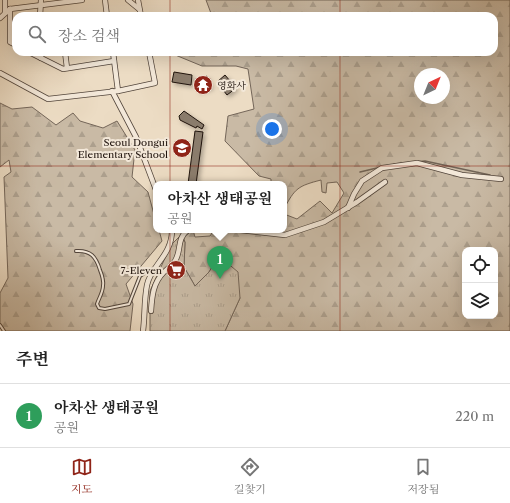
<!DOCTYPE html>
<html lang="ko">
<meta charset="utf-8">
<style>
body{margin:0;font-family:"Libre Caslon Text","Noto Serif KR",serif;background:#f2f2f2;color:#222}
.controls{position:absolute;right:12px;bottom:12px;display:grid;overflow:hidden;border-radius:8px;box-shadow:0 4px 16px #0002}
.controls button{width:36px;height:36px;display:grid;place-items:center;padding:0;border:0;border-bottom:1px solid #e0e0e0;background:#fff;color:#222;font:20px sans-serif}
.compass{position:absolute;left:414px;top:68px;width:36px;height:36px;border-radius:50%;background:#fff;box-shadow:0 4px 16px #0002;rotate:43deg}
.you{position:absolute;left:272px;top:129px;width:14px;height:14px;margin:-10px;border:3px solid #fff;border-radius:50%;background:#1a73e8;box-shadow:0 0 0 6px #1a73e833}
.badge{display:grid;place-items:center;width:26px;height:26px;border-radius:50%;background:#8f2418;color:#fff;font-size:13px;font-weight:700}
.pin{position:absolute;translate:-50% -33px;filter:drop-shadow(0 1px 2px #0008)}
.pin::after{content:'';position:absolute;top:21px;width:14px;height:12px;background:inherit;clip-path:polygon(0 0,100% 0,50% 100%)}
.popup{position:absolute;left:153px;top:181px;width:134px;height:52px;box-sizing:border-box;display:grid;place-content:center;border-radius:8px;background:#fff;filter:drop-shadow(0 1px 3px #0005);font-size:13px;white-space:nowrap;color:#767676}
.popup b{font-size:15px;color:#222}
.popup::after{content:'';position:absolute;left:50%;top:100%;margin-left:-8px;border:8px solid transparent;border-top-color:#fff}
.list{margin:0;padding:0;list-style:none}
h2{display:flex;justify-content:space-between;align-items:center;height:52px;margin:0;padding:0 16px;font-size:17px}
h2 small{font-size:13px;font-weight:400;color:#767676}
.list li{display:grid;grid-template-columns:26px 1fr auto;gap:12px;align-items:center;box-sizing:border-box;height:64px;padding:0 16px;border-top:1px solid #e0e0e0}
.list b{display:block;font-size:15px;white-space:nowrap}
.list p{margin:0;font-size:13px;white-space:nowrap;color:#767676}
.list em{font-size:13px;font-style:normal;color:#767676}
.icon{flex:none;width:22px;height:22px;fill:none;stroke:currentColor;stroke-width:2;stroke-linecap:round;stroke-linejoin:round}
.map{position:relative;flex:none;width:510px;height:331px;overflow:hidden}
.search{position:absolute;background:#fff;box-shadow:0 4px 16px #0002;left:12px;right:12px;top:12px;height:44px;display:flex;align-items:center;gap:10px;box-sizing:border-box;padding:0 14px;border-radius:12px;color:#767676;font-size:15px}
.sheet{height:116px;background:#fff}
nav{display:flex;justify-content:space-around;align-items:center;box-sizing:border-box;height:56px;border-top:1px solid #e0e0e0;background:#fff;font-size:11px;color:#767676}
nav a{display:grid;justify-items:center;gap:2px}
nav .on{color:#8f2418}
.map>svg:first-child{display:block}
</style>
<div class="map">
<svg width="510" height="331" viewBox="0 0 510 331">
<defs>
<pattern id="forest-firs" width="22" height="20" patternUnits="userSpaceOnUse"><rect width="22" height="20" fill="#c9baa5"/><path d="M5 1l3.5 6h-7zM16 11l3.5 6h-7z" fill="#ac9f8d"/></pattern>
<pattern id="park-tufts" width="24" height="20" patternUnits="userSpaceOnUse"><rect width="24" height="20" fill="#c9baa5"/><path d="M3 7l-1-3M5 7V3M7 7l1-3M15 17l-1-3M17 17v-4M19 17l1-3" fill="none" stroke="#ac9f8d"/></pattern>
<filter id="shadow"><feDropShadow dx="2.5" dy="2.5" stdDeviation="2" flood-color="#0004"/></filter>
</defs>
<rect width="100%" height="100%" fill="#ecdcc4"/>
<filter id="stains"><feTurbulence type="fractalNoise" baseFrequency=".005" numOctaves="4"/><feColorMatrix values="0 0 0 0 .2 0 0 0 0 .09 0 0 0 0 .02 0 0 0 .5 -.17"/></filter>
<radialGradient id="worn" r=".72"><stop offset=".6" stop-color="#630" stop-opacity="0"/><stop offset="1" stop-color="#630" stop-opacity=".3"/></radialGradient>
<!-- forest -->
<g fill="url(#forest-firs)" stroke="#746659" fill-rule="evenodd">
<path d="M206 0H510V331H225L240 298 219 256 209 272 195 286 184 267 185 242 181 230H193L195 237 210 236 214 230H284V214L297 219 320 201 332 213 344 193 337 182 327 183 326 193 322 192 321 180C298 186 295 188 284 209V184H271V179L259 176 225 141 228 116 254 109 248 69 236 66H202L168 52H494V16H212ZM420 74H444V98H420ZM465 250H495V316H465Z"/>
<polygon points="0,103 12,109 32,107 56,125 73,113 80,121 103,128 117,121 135,150 132,177 148,192 156,222 156,230 159,230 162,241 126,284 133,304 130,331 6,331 0,326 0,293 8,278 4,177 11,172 9,160 0,167"/>
</g>
<!-- park -->
<polygon fill="url(#park-tufts)" stroke="#746659" points="179,237 185,242 184,267 195,286 209,272 219,256 238,272 240,298 225,331 150,331 150,291 171,245"/>
<g fill="none" stroke-linecap="round" stroke-linejoin="round">
<!-- stream -->
<g stroke="#706356" stroke-width="1.5">
<polyline points="394,164 425,161 490,175"/>
<polyline points="360,172 381,167"/>
</g>
</g>
<!-- building -->
<g fill="#8a7c6c" stroke="#1f130d" filter="url(#shadow)">
<polygon points="174,72 192,75 191,85 172,82"/>
<polygon points="225,75 236,88 227,95 217,82"/>
<polygon points="207,76 211,87 198,91 195,80"/>
<polygon points="184,111 204,125 202,129 197,126 196,128 180,120 179,116"/>
<polygon points="195,131 203,132 196,184 188,184"/>
</g>
<g fill="none" stroke-linecap="round" stroke-linejoin="round">
<defs>
<g id="lane">
<path d="M76 251C91 250 96 257 100 270 102 275 104 280 103 286 103 292 99 298 97 304L99 308 105 309 129 304 140 276 150 269H154"/>
<polyline points="0,325 4,331"/>
</g>
<g id="street">
<polyline points="105,0 107,16"/>
<polyline points="128,0 139,9"/>
<polyline points="138,0 141,16"/>
<polyline points="10,9 82,0"/>
<polyline points="10,9 10,42 16,45"/>
<polyline points="5,13 5,0"/>
<polyline points="40,16 41,0"/>
<polyline points="0,18 10,9"/>
<polyline points="29,52 63,69 114,61"/>
<polyline points="41,52 41,58"/>
<polyline points="65,52 67,68"/>
<polyline points="113,52 118,91"/>
<polyline points="0,73 48,99 118,91 155,83 149,52"/>
<polyline points="112,91 136,137 156,190"/>
<polyline points="348,208 354,194 362,181 382,168 417,163 462,175 501,179"/>
<polyline points="240,230 285,235 324,222 357,202 385,182"/>
<path d="M151 311C152 296 153 283 164 272 167 269 173 265 175 261 182 250 176 239 188 230"/>
<path d="M143 331C145 316 144 300 147 285 151 265 172 256 172 230"/>
</g>
</defs>
<!-- lane casing -->
<use href="#lane" stroke="#52453b" stroke-width="4"/>
<!-- street casing -->
<use href="#street" stroke="#52453b" stroke-width="6"/>
<!-- lane -->
<use href="#lane" stroke="#f3e8d9" stroke-width="2"/>
<!-- street -->
<use href="#street" stroke="#f3e8d9" stroke-width="4.5"/>
</g>
<!-- grid -->
<path fill="none" stroke="#8f2418" stroke-width="1" stroke-opacity="0.55" d="M170 0V16M340 0V16M170 52V331M340 52V331M0 166H510"/>
<!-- icons -->
<defs>
<symbol id="temple-disc" viewBox="-11 -11 22 22"><circle r="9.5" fill="#8f2418" stroke="#f3e8d9"/><path d="M0-6L5-2H3V0L6.5 2.5H4V6H1.5V3h-3V6H-4V2.5H-6.5L-3 0V-2H-5Z" fill="#fff"/></symbol>
<symbol id="school-disc" viewBox="-11 -11 22 22"><circle r="9.5" fill="#8f2418" stroke="#f3e8d9"/><path d="M0-5L7-2L0 1L-7-2ZM-4 1L0 2.5L4 1V4Q0 6-4 4Z" fill="#fff"/></symbol>
<symbol id="supermarket-disc" viewBox="-11 -11 22 22"><circle r="9.5" fill="#8f2418" stroke="#f3e8d9"/><path d="M-6-5.5h2.5l.6 2H6L4.5 2H-2.5L-4.4-4H-6ZM-1.5 3.2a1.3 1.3 0 1 0 .1 0ZM3 3.2a1.3 1.3 0 1 0 .1 0Z" fill="#fff"/></symbol>
</defs>
<g fill-rule="evenodd">
<use href="#temple-disc" x="192" y="74" width="22" height="22"/>
<use href="#school-disc" x="171" y="137" width="22" height="22"/>
<use href="#supermarket-disc" x="165" y="259" width="22" height="22"/>
</g>
<g text-anchor="middle" stroke-width="4" stroke-linejoin="round" paint-order="stroke">
<!-- poi labels -->
<g font-size="10" fill="#1f130d" stroke="#f3e8d9" text-anchor="end">
<text x="217" y="89" text-anchor="start">영화사</text>
<text x="168" y="146">Seoul Dongui<tspan x="168" dy="12">Elementary School</tspan></text>
<text x="162" y="274">7-Eleven</text>
</g>
</g>
<rect width="100%" height="100%" filter="url(#stains)"/>
<rect width="100%" height="100%" fill="url(#worn)"/>
</svg>
<div class="controls">
<button><svg class="icon" aria-label="locate" viewBox="0 0 24 24"><circle cx="12" cy="12" r="6"/><path d="M12 2v4M12 18v4M2 12h4M18 12h4"/></svg></button>
<button><svg class="icon" aria-label="layers" viewBox="0 0 24 24"><path d="M12 4l9 5-9 5-9-5zM3 14l9 5 9-5"/></svg></button>
</div>
<svg class="compass" viewBox="-18 -18 36 36"><path d="M0-13l5 13h-10z" fill="#e53935"/><path d="M0 13l5-13h-10z" fill="#767676"/></svg>
<div class="you"></div>
<div class="pin badge" style="left:220px;top:279px;background:#2e9e5b">1</div>
<div class="popup"><b>아차산 생태공원</b>공원</div>
<div class="search"><svg class="icon" aria-label="search" viewBox="0 0 24 24"><circle cx="10" cy="10" r="6"/><path d="M15 15l6 6"/></svg>장소 검색</div>
</div>
<section class="sheet">
<h2>주변<small></small></h2>
<ul class="list">
<li><span class="badge" style="background:#2e9e5b">1</span><div><b>아차산 생태공원</b><p>공원</p></div><em>220 m</em></li>
</ul>
</section>
<nav>
<a class="on"><svg class="icon" aria-label="map" viewBox="0 0 24 24"><path d="M3 6l6-2 6 2 6-2v14l-6 2-6-2-6 2zM9 4v14M15 6v14"/></svg>지도</a>
<a><svg class="icon" aria-label="directions" viewBox="0 0 24 24"><path d="M12 3l9 9-9 9-9-9zM9 14v-3h6M13 9l2 2-2 2"/></svg>길찾기</a>
<a><svg class="icon" aria-label="saved" viewBox="0 0 24 24"><path d="M7 4h10v16l-5-4-5 4z"/></svg>저장됨</a>
</nav>
